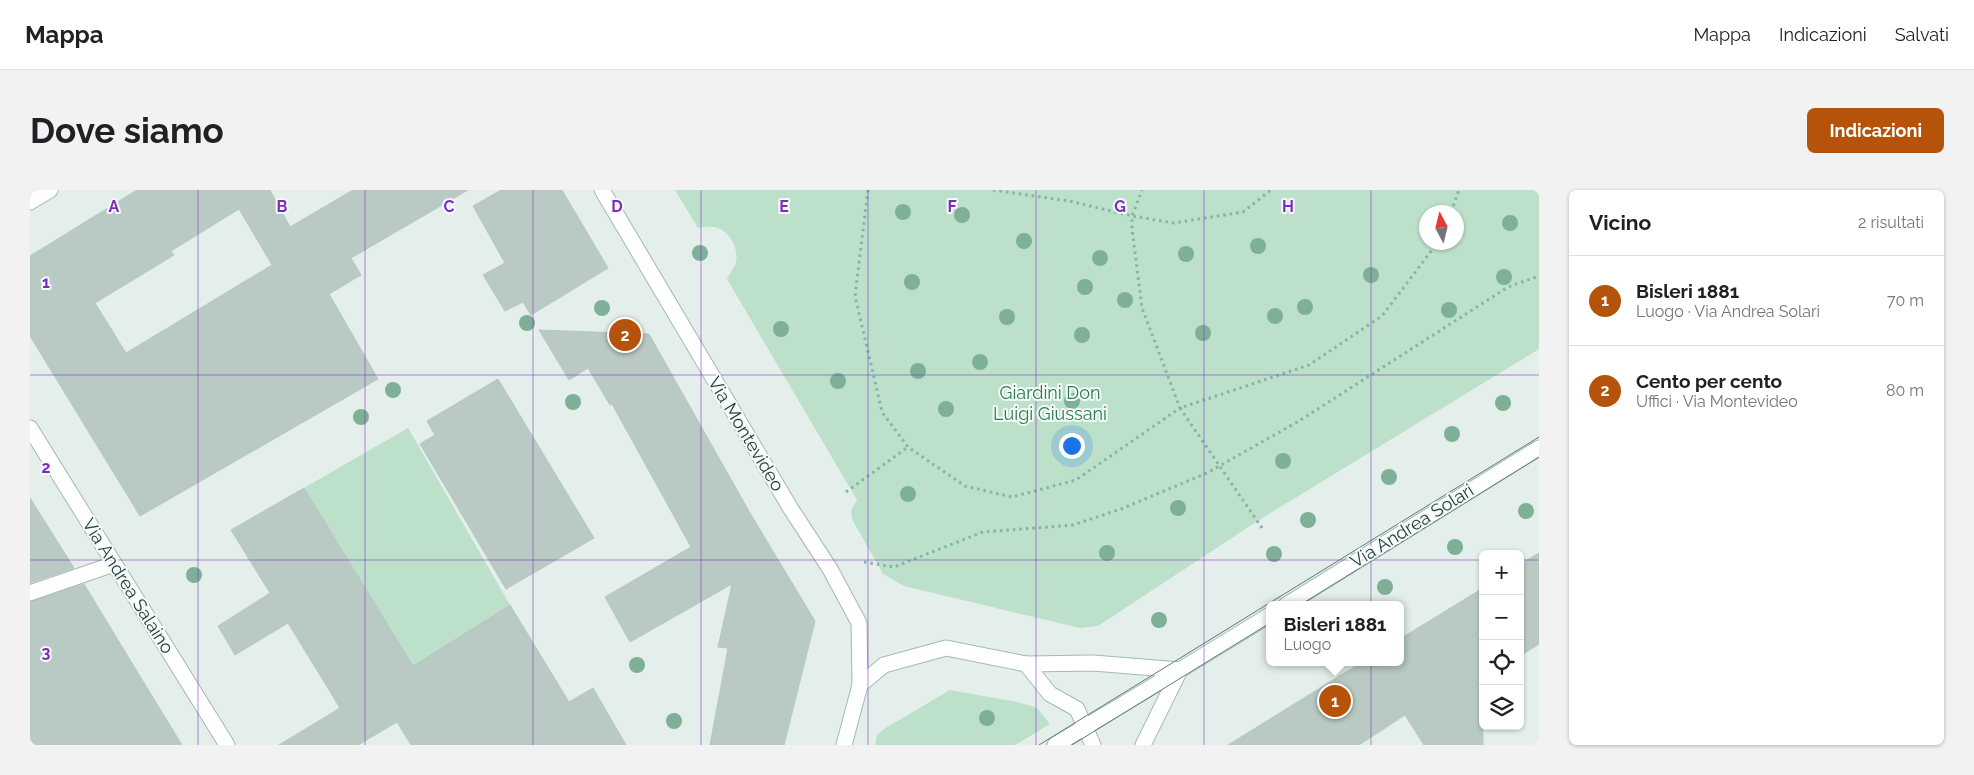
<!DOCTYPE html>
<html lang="it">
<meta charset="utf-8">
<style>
body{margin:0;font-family:Raleway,sans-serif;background:#f2f2f2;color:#202124}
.controls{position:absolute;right:15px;bottom:15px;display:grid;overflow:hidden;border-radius:8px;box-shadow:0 1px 4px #0004}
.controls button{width:45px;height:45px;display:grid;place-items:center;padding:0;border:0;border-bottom:1px solid #e0e0e0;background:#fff;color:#202124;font:25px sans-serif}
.compass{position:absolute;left:1389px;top:15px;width:45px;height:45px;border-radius:50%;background:#fff;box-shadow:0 1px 4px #0004;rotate:353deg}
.you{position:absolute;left:1041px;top:255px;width:18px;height:18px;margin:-12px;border:4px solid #fff;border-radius:50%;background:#1a73e8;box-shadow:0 0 0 8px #1a73e833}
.badge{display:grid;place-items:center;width:32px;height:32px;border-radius:50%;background:#b45309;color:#fff;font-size:16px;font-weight:700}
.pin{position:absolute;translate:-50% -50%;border:2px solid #fff;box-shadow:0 1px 5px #0006}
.popup{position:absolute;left:1236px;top:411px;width:138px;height:65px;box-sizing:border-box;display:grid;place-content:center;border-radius:8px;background:#fff;filter:drop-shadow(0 1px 4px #0005);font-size:16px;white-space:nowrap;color:#757577}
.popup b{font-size:19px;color:#202124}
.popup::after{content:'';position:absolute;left:50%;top:100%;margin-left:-10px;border:10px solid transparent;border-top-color:#fff}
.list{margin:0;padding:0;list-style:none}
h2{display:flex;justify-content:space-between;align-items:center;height:65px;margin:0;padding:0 20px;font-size:21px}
h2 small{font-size:16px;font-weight:400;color:#757577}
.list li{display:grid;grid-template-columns:32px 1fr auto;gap:15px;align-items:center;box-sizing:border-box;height:90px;padding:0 20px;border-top:1px solid #e0e0e0}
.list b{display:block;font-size:19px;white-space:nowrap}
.list p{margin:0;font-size:16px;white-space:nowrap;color:#757577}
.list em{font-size:16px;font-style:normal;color:#757577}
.icon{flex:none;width:28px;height:28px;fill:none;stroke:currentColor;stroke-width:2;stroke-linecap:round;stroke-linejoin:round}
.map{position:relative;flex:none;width:1509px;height:555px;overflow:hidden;border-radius:8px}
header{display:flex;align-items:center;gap:30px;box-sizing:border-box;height:70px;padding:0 25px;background:#fff;border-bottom:1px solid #e0e0e0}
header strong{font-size:24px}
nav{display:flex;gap:28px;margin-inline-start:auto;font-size:18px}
.intro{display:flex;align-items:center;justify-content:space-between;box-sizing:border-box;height:120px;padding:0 30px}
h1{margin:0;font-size:35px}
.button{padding:12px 22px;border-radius:8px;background:#b45309;color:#fff;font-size:18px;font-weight:700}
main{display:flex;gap:30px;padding:0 30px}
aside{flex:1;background:#fff;border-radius:8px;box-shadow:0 1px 4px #0004}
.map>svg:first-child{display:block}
</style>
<header>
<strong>Mappa</strong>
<nav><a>Mappa</a><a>Indicazioni</a><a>Salvati</a></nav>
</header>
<div class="intro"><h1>Dove siamo</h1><a class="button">Indicazioni</a></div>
<main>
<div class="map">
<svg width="1509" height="555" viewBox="0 0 1509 555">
<rect width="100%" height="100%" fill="#e4eeeb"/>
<!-- green -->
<g fill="#bce0ca" fill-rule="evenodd">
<path d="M645 0H1509V159L1229 330 1068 436 1050 438 874 396 853 384 822 329 821 320 827 310 697 89C699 84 703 80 705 75 710 62 702 43 688 38 682 36 674 37 668 38ZM1396 22H1426V52H1396Z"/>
<polygon points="378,238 480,415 383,476 274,298"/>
<polygon points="920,500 987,512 1007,518 1020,534 985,555 845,555 847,545 854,539"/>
</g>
<!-- building -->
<g fill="#b9c9c4" stroke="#b6c8c3" fill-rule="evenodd">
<path d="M107 0H240L260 37 323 0H438L321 68 331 85 299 104 348 189 110 326 0 146V66ZM209 19 242 75 96 163 65 113 144 65 141 61Z"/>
<polygon points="471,0 532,0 578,78 501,125 493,112 475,121 453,85 475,73 443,16"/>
<polygon points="509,140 619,144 720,323 785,431 754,555 680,555 698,458 688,457 702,394 600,452 575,407 661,357 582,214 580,215 558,178 539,190"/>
<polygon points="468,189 564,348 476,399 390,254 405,245 397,231"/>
<polygon points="274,298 383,476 480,415 539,512 563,498 596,555 381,555 367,532 328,555 249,555 310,518 258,433 205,465 188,436 240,403 201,340"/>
<polygon points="0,308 44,378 0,393"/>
<polygon points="1509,363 1509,454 1490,466 1490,374"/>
<polygon points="54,394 108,483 152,555 0,555 0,412"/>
<polygon points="1453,398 1453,555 1394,555 1375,525 1329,555 1198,555 1332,472 1370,472 1370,449"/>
</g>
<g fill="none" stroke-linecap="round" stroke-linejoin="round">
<defs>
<g id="lane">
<polyline points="0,403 84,374"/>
<polyline points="1025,555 1150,480"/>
</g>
<g id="street">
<polyline points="572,0 761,319 800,379 829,433 830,495"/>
<polyline points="0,12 20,0"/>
<polyline points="0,238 197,555"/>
</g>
<g id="secondary">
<polyline points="1256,415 1509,258"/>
<polyline points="996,474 1020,504 1047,519 1063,555"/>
<polyline points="814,555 830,495 854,475 916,458 996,474 1063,473 1150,480"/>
<polyline points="1113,555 1150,480 1240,425"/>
</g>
</defs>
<!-- lane casing -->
<use href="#lane" stroke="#a6b7b3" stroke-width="17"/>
<!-- street casing -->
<use href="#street" stroke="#a6b7b3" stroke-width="17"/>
<!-- secondary casing -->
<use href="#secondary" stroke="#a2bbb5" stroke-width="17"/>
<!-- path -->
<g stroke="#83b4aa" stroke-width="3" stroke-dasharray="2.5 4" stroke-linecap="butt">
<polyline points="838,0 825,106 852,222 878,257 935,296 982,307 1046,290 1150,218 1112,118 1102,39 1102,26 1112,0"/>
<polyline points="963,0 1039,11 1102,26 1144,33 1213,22 1241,0"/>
<polyline points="1421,22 1429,0"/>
<polyline points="816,302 878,257"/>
<polyline points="1232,338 1150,218 1279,175 1352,126 1408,52"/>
<polyline points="834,372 864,377 953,342 1043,335 1091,319 1177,283 1269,231 1478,97 1509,86"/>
</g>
<!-- lane -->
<use href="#lane" stroke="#fff" stroke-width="15"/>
<!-- street -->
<use href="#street" stroke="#fff" stroke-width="15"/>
<!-- secondary -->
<use href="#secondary" stroke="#fff" stroke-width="15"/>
<!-- tram -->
<g stroke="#5d7c78" stroke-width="1">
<polyline points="1270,415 1509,267"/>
<polyline points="1009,555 1509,247"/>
<polyline points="1042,555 1240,433"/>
</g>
</g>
<!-- trees -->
<g fill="#7eaf97">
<circle cx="873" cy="22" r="8"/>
<circle cx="932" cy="25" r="8"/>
<circle cx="1480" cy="33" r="8"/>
<circle cx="994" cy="51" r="8"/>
<circle cx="1228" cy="56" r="8"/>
<circle cx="670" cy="63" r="8"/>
<circle cx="1156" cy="64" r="8"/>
<circle cx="1070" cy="68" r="8"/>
<circle cx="1341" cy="85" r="8"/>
<circle cx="1474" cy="87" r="8"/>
<circle cx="882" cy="92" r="8"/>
<circle cx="1055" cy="97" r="8"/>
<circle cx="1095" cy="110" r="8"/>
<circle cx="1275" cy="117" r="8"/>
<circle cx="572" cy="118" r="8"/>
<circle cx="1419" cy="120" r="8"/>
<circle cx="1245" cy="126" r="8"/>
<circle cx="977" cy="127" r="8"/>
<circle cx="497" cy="133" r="8"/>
<circle cx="751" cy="139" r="8"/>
<circle cx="1173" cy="143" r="8"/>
<circle cx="1052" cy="145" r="8"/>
<circle cx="950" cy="172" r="8"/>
<circle cx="888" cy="181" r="8"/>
<circle cx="808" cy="191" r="8"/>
<circle cx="363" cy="200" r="8"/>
<circle cx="1042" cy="211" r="8"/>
<circle cx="543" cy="212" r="8"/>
<circle cx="1473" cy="213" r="8"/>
<circle cx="916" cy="219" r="8"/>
<circle cx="331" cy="227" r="8"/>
<circle cx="1422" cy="244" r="8"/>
<circle cx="1253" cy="271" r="8"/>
<circle cx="1359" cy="287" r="8"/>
<circle cx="878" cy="304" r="8"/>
<circle cx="1148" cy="318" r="8"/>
<circle cx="1496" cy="321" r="8"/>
<circle cx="1278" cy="330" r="8"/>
<circle cx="1425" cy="357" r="8"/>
<circle cx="1077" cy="363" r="8"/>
<circle cx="1244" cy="364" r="8"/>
<circle cx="164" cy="385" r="8"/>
<circle cx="1355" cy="397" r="8"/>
<circle cx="1129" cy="430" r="8"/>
<circle cx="607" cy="475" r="8"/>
<circle cx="957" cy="528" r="8"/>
<circle cx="644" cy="531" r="8"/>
</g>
<!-- grid -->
<path fill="none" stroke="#7b2cbf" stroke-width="1" stroke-opacity="0.55" d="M168 0V555M335 0V555M503 0V555M671 0V555M838 0V555M1006 0V555M1174 0V555M1341 0V555M0 185H1509M0 370H1453M1490 370H1509"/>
<g text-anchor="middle" stroke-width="4" stroke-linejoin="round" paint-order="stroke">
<!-- park labels -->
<g font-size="18" fill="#2a7b53" stroke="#f5faf8">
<text x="1020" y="209">Giardini Don<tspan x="1020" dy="21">Luigi Giussani</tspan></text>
</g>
<!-- street labels -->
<g font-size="18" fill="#22413d" stroke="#f5faf8">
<text transform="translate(716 244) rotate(59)" y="6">Via Montevideo</text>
<text transform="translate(1382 336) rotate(-32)" y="6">Via Andrea Solari</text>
<text transform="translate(98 396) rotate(58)" y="6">Via Andrea Salaino</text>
</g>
</g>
<g font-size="16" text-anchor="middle" font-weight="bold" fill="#7b2cbf" stroke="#f5faf8" stroke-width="4" stroke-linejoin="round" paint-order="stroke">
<text x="84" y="22">A</text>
<text x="252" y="22">B</text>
<text x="419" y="22">C</text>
<text x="587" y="22">D</text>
<text x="754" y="22">E</text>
<text x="922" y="22">F</text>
<text x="1090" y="22">G</text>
<text x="1258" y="22">H</text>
<text x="16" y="98">1</text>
<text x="16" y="283">2</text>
<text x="16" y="468">3</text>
</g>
</svg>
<div class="controls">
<button>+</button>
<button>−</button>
<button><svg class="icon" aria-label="locate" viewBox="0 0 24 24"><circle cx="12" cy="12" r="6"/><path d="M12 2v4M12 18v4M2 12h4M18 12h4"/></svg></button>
<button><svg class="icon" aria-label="layers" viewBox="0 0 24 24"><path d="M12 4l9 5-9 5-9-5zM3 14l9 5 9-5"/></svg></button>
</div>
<svg class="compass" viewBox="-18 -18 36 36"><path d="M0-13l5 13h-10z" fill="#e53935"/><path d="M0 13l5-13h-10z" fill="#757577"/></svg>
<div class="you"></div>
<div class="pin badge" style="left:1305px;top:511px">1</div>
<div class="popup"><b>Bisleri 1881</b>Luogo</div>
<div class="pin badge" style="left:595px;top:145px">2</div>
</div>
<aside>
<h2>Vicino<small>2 risultati</small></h2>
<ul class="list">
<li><span class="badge">1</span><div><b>Bisleri 1881</b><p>Luogo · Via Andrea Solari</p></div><em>70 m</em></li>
<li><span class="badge">2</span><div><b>Cento per cento</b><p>Uffici · Via Montevideo</p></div><em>80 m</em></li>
</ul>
</aside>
</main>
